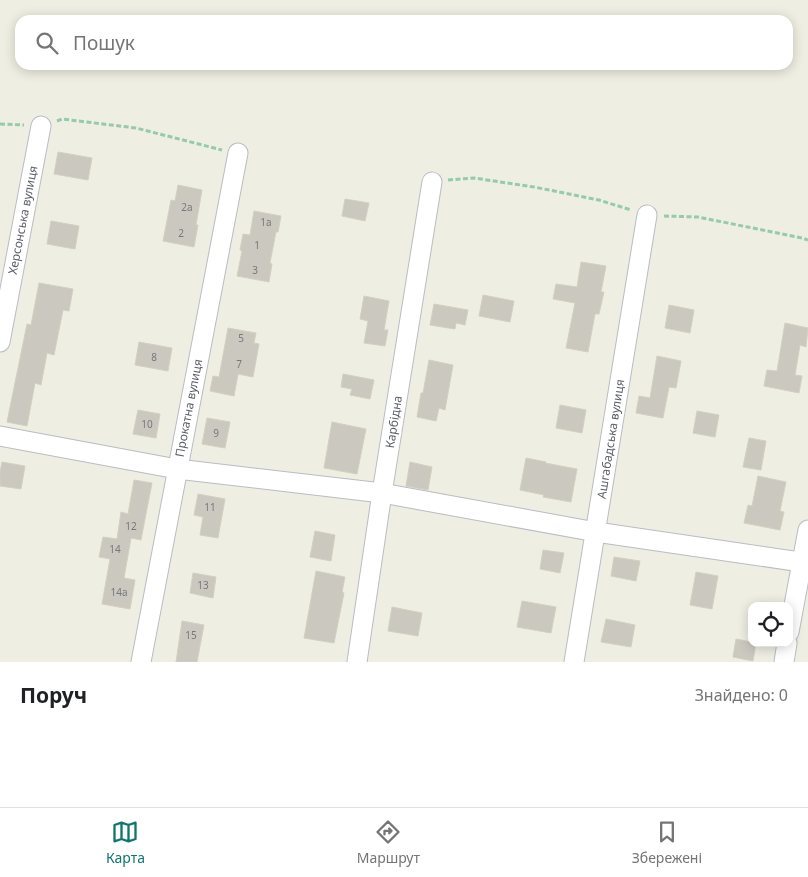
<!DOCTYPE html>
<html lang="uk">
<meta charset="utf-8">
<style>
body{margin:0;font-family:"Noto Sans",sans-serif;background:#f2f2f2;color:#202124}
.controls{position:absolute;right:15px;bottom:15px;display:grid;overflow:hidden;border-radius:10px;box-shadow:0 2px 12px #0003}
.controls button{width:45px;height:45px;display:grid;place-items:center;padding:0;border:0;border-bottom:1px solid #e0e0e0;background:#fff;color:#202124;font:25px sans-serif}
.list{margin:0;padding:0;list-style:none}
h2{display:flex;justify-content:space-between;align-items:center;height:65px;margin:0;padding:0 20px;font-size:21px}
h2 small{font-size:16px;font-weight:400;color:#757577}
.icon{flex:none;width:28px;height:28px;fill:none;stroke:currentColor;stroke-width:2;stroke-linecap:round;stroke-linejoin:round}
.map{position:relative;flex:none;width:808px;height:662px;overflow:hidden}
.search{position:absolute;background:#fff;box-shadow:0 2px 12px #0003;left:15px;right:15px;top:15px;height:55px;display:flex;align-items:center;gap:12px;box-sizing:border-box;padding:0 18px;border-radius:15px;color:#757577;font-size:19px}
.sheet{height:145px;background:#fff}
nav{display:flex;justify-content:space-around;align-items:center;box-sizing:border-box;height:70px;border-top:1px solid #e0e0e0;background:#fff;font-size:14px;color:#757577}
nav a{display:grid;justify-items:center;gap:2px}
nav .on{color:#0f766e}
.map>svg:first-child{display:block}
</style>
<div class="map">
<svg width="808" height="662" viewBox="0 0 808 662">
<rect width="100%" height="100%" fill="#efeee2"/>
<!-- building -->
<g fill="#cac8bf" stroke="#d4d0c0">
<polygon points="58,152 92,158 88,180 54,174"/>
<polygon points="178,185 202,190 196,225 198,225 194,247 163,241 171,200 175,201"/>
<polygon points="345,199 369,203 365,221 342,216"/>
<polygon points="254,211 281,216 278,232 276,232 270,263 272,264 269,282 237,276 242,251 240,250 243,234 250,235"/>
<polygon points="51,221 79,226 75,249 47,244"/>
<polygon points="581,262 606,266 601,292 604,292 599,314 595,314 588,352 566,348 575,303 553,299 556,284 577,287"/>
<polygon points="39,283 73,289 69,311 63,310 54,355 47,353 41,385 35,383 27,426 7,422 27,324 31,325"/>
<polygon points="483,295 514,301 510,322 479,316"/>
<polygon points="364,296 389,301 384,330 388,330 385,346 364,343 368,321 360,319"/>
<polygon points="434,304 468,310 465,325 456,323 455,329 430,325"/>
<polygon points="669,305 694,310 690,333 665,328"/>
<polygon points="785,323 808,328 806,347 800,345 795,375 802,376 799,393 764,386 767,370 777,371"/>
<polygon points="228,328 256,333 254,343 259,344 253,377 238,374 234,396 210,391 213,376 219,377"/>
<polygon points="139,342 172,348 168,371 135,365"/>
<polygon points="657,356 681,361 676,388 669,387 663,418 636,413 639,396 650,398"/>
<polygon points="429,360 453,365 445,410 439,408 436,421 417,417 421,393 423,393"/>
<polygon points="343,374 374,380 370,399 350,395 352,389 341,387"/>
<polygon points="560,405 586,410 582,433 556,428"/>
<polygon points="138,410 160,414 156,438 133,434"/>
<polygon points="697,411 719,415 715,437 693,433"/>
<polygon points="207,418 230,422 225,448 202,444"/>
<polygon points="332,422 366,429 357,474 324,468"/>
<polygon points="749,438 766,441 761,470 743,467"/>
<polygon points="526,458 546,462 545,463 577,469 571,502 543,497 544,495 520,490"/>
<polygon points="2,462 25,466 21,489 0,486 0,472"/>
<polygon points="410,462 432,467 428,490 406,486"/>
<polygon points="758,476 786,482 780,511 784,512 780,530 744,523 748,505 752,506"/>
<polygon points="134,480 152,483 141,540 131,538 124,578 135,580 130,609 102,604 110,559 99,557 103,537 117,539 121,512 128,514"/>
<polygon points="198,494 225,499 218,538 200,535 203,517 194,515"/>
<polygon points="315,531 335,535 331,561 310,557"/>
<polygon points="543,550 564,553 560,573 540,569"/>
<polygon points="614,557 640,561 636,581 611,576"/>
<polygon points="316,571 345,577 342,592 344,593 334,643 304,638"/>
<polygon points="696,572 718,576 712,609 690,605"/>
<polygon points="193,573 216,577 213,598 190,593"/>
<polygon points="522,601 556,607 551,633 517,627"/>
<polygon points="392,607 422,613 418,636 388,631"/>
<polygon points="606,619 635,625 631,647 601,642"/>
<polygon points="182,621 204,625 197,662 176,662"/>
<polygon points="736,639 756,643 753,661 733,657"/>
</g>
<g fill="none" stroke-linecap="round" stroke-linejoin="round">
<defs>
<g id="street">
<polyline points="0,342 41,126"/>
<polyline points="0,436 177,469 382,493 596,532 808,563"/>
<polyline points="789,632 808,530"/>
<polyline points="141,662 238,153"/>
<polyline points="357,662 382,493 432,182"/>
<polyline points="574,662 647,215"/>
<polyline points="784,662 787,643"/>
</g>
</defs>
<!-- street casing -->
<use href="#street" stroke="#babcc3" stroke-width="21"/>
<!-- path -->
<g stroke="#95caac" stroke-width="3" stroke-dasharray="5 2.5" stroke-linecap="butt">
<polyline points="57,121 62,119 136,128 222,150"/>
<polyline points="0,124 24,125"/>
<polyline points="448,180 474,178 534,187 599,200 631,210"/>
<polyline points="664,216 698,217 802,238 808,240"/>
</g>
<!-- street -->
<use href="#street" stroke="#fff" stroke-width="19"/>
</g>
<g text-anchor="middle" stroke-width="4.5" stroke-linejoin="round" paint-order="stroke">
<!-- number labels -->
<g font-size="10" fill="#77787c">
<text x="187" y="211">2а</text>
<text x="266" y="226">1а</text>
<text x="181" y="237">2</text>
<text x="257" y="249">1</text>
<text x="255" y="274">3</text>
<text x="241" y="342">5</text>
<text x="154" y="361">8</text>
<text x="239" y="368">7</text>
<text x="147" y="428">10</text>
<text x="216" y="437">9</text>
<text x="210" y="511">11</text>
<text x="131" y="530">12</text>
<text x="115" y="553">14</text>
<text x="203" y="589">13</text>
<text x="119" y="596">14а</text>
<text x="191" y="639">15</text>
</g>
<!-- street labels -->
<g font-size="12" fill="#5b5e65" stroke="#fff">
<text transform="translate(23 220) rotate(-79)" y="4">Херсонська вулиця</text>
<text transform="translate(189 408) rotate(-79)" y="4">Прокатна вулиця</text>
<text transform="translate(394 422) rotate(-81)" y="4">Карбідна</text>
<text transform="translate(611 439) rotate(-81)" y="4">Ашгабадська вулиця</text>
</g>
</g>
</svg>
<div class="controls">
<button><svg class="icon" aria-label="locate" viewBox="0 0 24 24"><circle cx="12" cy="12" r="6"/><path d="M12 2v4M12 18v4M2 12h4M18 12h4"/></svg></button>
</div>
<div class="search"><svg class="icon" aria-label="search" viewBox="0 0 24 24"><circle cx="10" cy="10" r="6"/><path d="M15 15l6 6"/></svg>Пошук</div>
</div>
<section class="sheet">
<h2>Поруч<small>Знайдено: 0</small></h2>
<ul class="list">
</ul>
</section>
<nav>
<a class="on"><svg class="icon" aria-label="map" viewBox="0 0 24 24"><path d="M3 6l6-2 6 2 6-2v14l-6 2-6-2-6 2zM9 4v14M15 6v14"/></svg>Карта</a>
<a><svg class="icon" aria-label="directions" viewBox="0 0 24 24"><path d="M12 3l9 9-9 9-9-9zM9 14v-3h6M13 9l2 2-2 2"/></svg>Маршрут</a>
<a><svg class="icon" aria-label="saved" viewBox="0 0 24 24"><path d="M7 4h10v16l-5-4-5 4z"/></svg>Збережені</a>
</nav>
